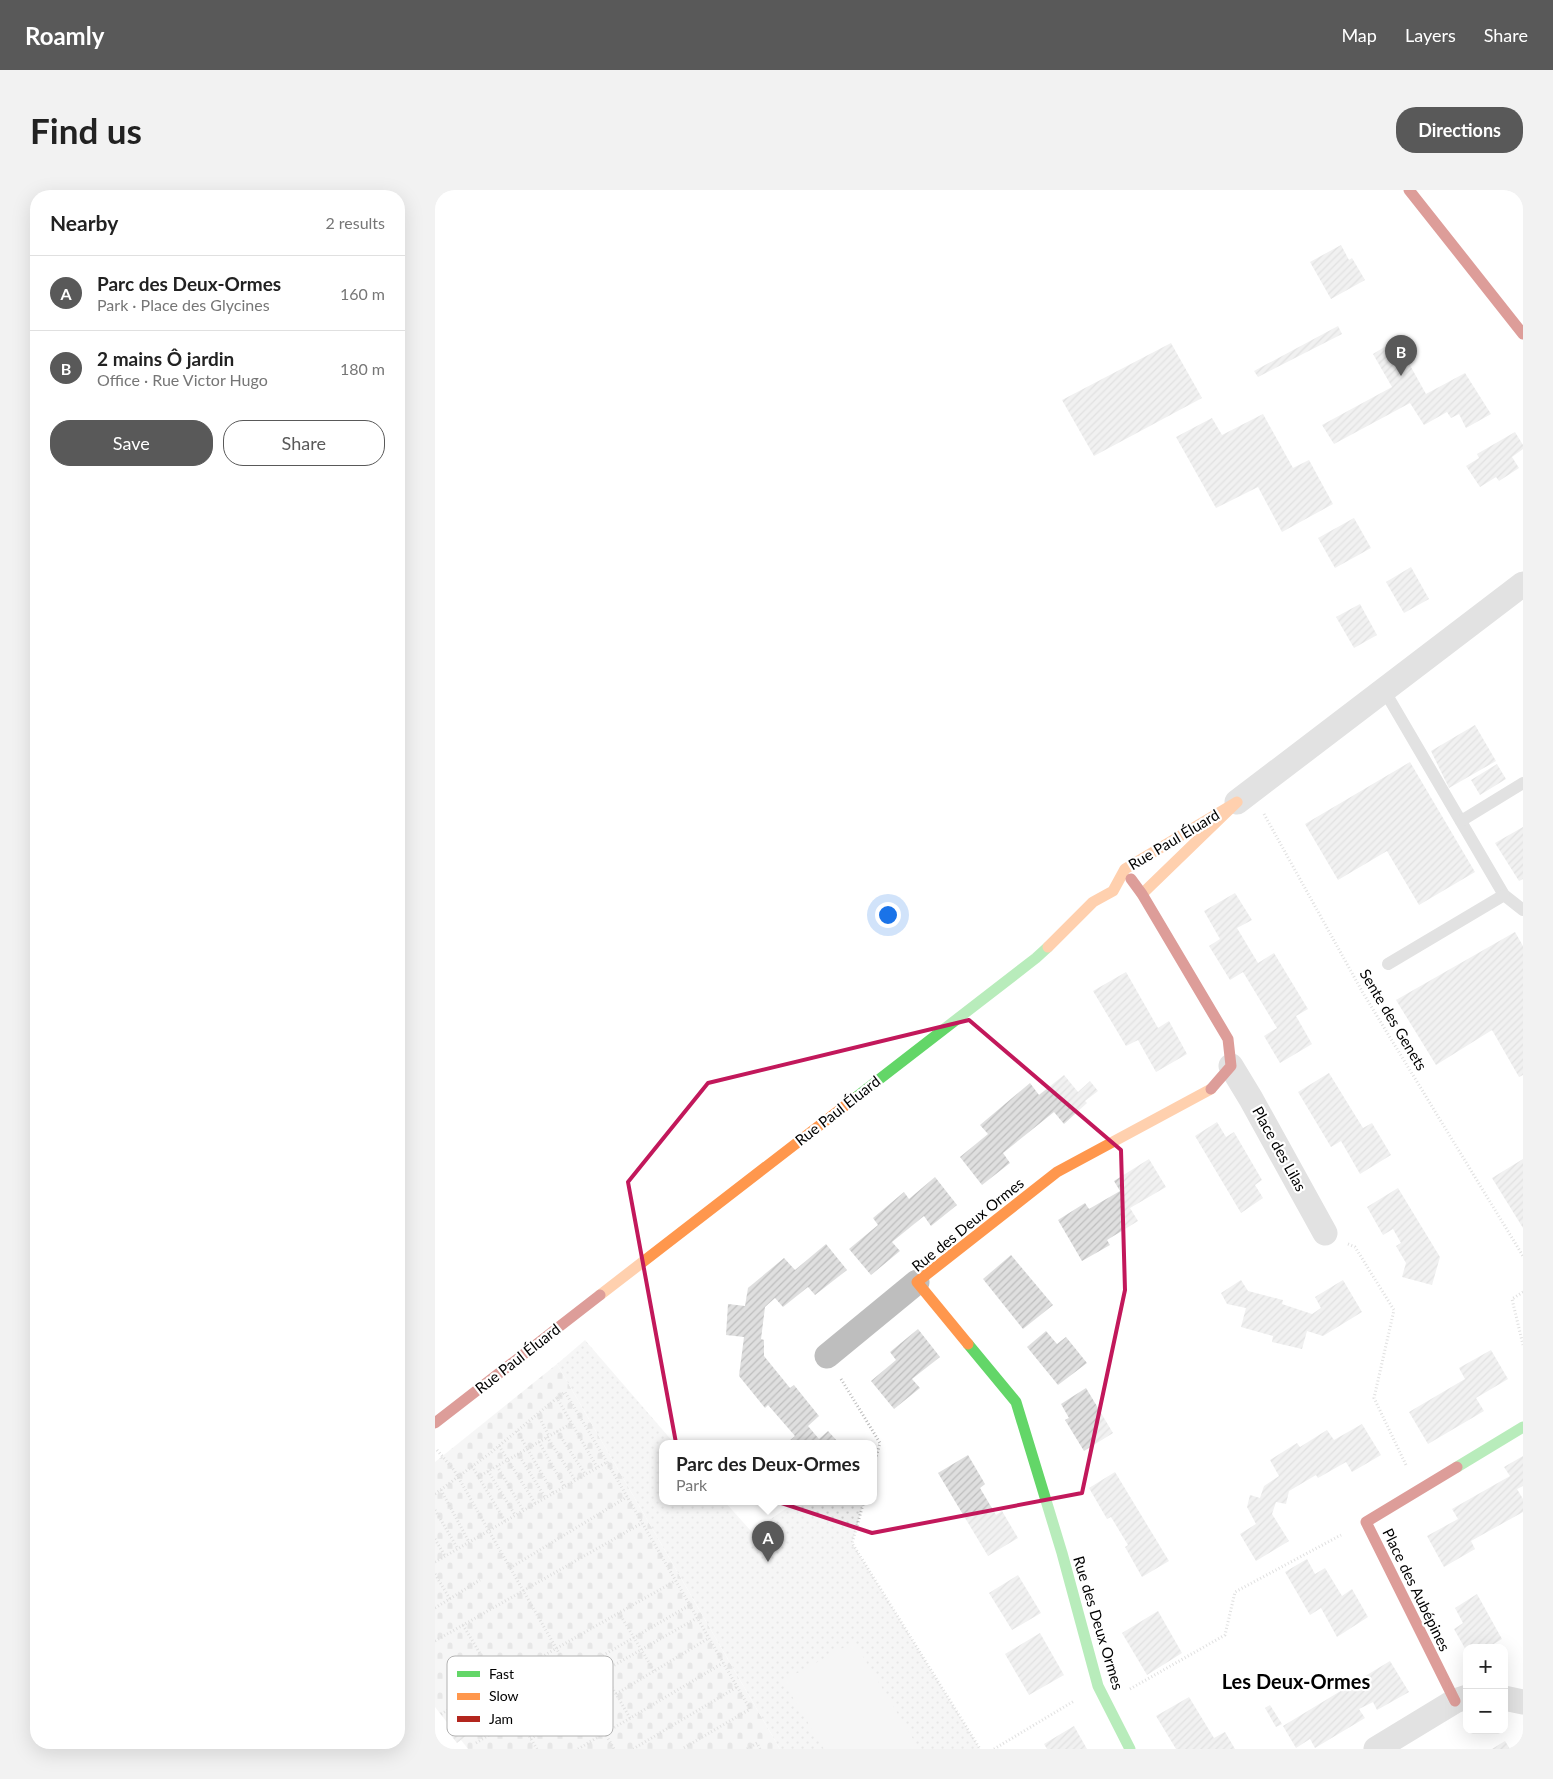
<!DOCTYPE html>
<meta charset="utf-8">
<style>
body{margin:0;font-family:Lato,sans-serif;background:#f2f2f2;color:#222}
.controls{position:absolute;right:15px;bottom:15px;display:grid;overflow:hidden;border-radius:10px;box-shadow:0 5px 20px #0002}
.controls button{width:45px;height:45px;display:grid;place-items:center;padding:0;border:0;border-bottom:1px solid #e0e0e0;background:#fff;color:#222;font:25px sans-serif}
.you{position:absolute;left:452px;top:724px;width:18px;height:18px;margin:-12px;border:4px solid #fff;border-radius:50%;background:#1a73e8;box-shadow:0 0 0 8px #1a73e833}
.badge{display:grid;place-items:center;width:32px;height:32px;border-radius:50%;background:#595959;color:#fff;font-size:16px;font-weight:700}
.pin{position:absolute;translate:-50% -41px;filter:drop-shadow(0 1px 2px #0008)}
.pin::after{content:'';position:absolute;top:26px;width:18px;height:15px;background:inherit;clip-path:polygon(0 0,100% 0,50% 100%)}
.popup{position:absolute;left:224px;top:1250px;width:218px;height:65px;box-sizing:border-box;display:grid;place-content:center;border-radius:10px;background:#fff;filter:drop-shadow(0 1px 4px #0005);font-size:16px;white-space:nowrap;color:#767676}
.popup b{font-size:19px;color:#222}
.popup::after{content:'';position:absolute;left:50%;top:100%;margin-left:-10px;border:10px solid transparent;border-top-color:#fff}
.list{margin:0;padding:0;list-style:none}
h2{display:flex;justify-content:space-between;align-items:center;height:65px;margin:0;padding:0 20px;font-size:21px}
h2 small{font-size:16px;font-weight:400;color:#767676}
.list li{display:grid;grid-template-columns:32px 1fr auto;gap:15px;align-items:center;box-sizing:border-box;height:75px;padding:0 20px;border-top:1px solid #e0e0e0}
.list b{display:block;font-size:19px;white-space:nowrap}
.list p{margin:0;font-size:16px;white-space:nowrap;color:#767676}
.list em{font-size:16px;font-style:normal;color:#767676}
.actions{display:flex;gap:10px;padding:15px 20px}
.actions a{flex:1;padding:11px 0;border:1px solid #595959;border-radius:20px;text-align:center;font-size:18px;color:#595959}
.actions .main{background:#595959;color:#fff}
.map{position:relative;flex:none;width:1088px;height:1559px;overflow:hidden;border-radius:20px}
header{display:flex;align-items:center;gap:30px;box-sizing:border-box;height:70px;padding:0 25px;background:#595959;color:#fff}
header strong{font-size:24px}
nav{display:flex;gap:28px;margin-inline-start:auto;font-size:18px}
.intro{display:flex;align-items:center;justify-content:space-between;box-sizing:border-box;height:120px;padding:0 30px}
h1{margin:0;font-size:35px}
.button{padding:12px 22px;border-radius:20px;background:#595959;color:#fff;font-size:18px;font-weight:700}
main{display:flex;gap:30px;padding:0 30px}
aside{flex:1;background:#fff;border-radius:20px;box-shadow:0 5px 20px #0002}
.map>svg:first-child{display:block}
</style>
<header>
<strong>Roamly</strong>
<nav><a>Map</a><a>Layers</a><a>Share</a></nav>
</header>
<div class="intro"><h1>Find us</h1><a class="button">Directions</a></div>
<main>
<aside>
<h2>Nearby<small>2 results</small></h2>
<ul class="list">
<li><span class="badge">A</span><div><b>Parc des Deux-Ormes</b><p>Park · Place des Glycines</p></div><em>160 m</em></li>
<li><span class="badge">B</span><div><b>2 mains Ô jardin</b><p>Office · Rue Victor Hugo</p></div><em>180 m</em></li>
</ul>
<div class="actions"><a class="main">Save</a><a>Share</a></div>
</aside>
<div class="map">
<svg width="1088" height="1559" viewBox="0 0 1088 1559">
<defs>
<pattern id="cemetery-stones" width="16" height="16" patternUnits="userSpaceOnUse" patternTransform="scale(1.25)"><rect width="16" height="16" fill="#ececec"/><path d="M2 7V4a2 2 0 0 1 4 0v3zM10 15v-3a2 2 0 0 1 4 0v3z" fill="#c9c9c9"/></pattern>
<pattern id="park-dots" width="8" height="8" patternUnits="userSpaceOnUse" patternTransform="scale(1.25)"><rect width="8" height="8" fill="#ececec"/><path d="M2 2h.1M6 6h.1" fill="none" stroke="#c9c9c9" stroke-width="1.8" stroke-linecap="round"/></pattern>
<pattern id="building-hatch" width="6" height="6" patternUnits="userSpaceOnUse" patternTransform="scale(1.25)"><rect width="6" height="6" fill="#dfdfdf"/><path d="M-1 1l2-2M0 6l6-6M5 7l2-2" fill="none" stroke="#bebebe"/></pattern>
</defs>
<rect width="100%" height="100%" fill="#fff"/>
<!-- cemetery -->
<polygon fill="url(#cemetery-stones)" points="122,1174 345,1559 33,1559 0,1517 0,1272"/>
<!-- park -->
<polygon fill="url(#park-dots)" points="150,1150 239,1253 228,1253 228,1311 289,1311 317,1342 362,1311 429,1311 417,1353 545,1559 345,1559 122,1174"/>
<!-- pitch -->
<polygon fill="#ececec" points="419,1452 475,1544 484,1559 389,1559 348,1491"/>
<!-- building -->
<g fill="url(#building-hatch)">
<polygon points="906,55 914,70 917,68 930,90 896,109 875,72"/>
<polygon points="903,136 907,144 823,187 819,181"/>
<polygon points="961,150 991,204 1030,183 1056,224 1031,238 1024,224 1016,228 1012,222 989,235 975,213 899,254 887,235 957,197 938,164"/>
<polygon points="736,153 767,208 659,266 627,210"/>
<polygon points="828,224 858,278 874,270 898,314 847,342 823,297 781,318 741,247 777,228 787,245"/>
<polygon points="1080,242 1088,255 1088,259 1077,267 1084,278 1064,291 1061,287 1045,297 1031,276 1044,268 1042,264"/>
<polygon points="919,328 936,358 900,378 883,348"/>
<polygon points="976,377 994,409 969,423 951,392"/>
<polygon points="925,414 942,445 919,458 901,427"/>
<polygon points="1040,535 1061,571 1014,598 996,561"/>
<polygon points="975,572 1040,682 984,715 952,661 903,690 870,634"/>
<polygon points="1062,574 1071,589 1045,605 1036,590"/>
<polygon points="1088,637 1088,689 1084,691 1060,653"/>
<polygon points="800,703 817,730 802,738 823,773 839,763 873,819 861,826 877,854 845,873 829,846 842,838 808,782 795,790 774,756 785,749 769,721"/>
<polygon points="1080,742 1088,756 1088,885 1084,887 1057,840 1001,875 961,810"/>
<polygon points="691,782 723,838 734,831 752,864 721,882 703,850 691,856 658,801"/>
<polygon points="894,883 928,938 937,933 956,965 925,984 906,951 896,957 863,902"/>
<polygon points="629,885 643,902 655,891 663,901 650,911 652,913 629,934 619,922 568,963 575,973 547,995 525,967 553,944 545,935 595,893 604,905"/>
<polygon points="782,932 791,947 799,942 827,990 820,995 828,1008 806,1023 760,946"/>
<polygon points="714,969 731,997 695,1018 703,1031 672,1050 675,1055 647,1071 623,1030 650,1013 654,1019 685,1001 679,991"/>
<polygon points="1088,969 1088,1038 1057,988"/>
<polygon points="500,987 522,1015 496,1036 489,1026 457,1052 465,1061 436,1085 414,1059 443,1035 438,1028 469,1002 474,1009"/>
<polygon points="963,998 1005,1067 997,1095 967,1087 971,1073 961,1056 966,1053 958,1039 948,1045 932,1017"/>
<polygon points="391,1054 412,1080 380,1105 373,1097 348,1117 340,1108 330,1117 326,1149 329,1150 329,1166 355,1198 359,1195 384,1226 373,1236 384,1249 393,1241 404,1253 355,1253 354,1251 360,1246 333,1215 330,1218 304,1186 309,1147 291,1145 293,1114 310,1116 313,1098 349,1068 360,1080"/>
<polygon points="576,1065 618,1115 588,1139 548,1089"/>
<polygon points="806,1090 813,1101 848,1110 847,1114 877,1124 886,1118 880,1107 908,1090 927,1122 888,1146 872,1141 867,1159 837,1152 838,1146 806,1137 811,1118 792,1114 786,1103"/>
<polygon points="483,1139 505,1167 477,1189 485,1198 459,1219 436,1191 461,1170 455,1162"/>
<polygon points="611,1141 622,1154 631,1147 652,1173 623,1195 592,1157"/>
<polygon points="1056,1160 1073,1189 1041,1208 1049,1221 993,1254 974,1222 1030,1189 1024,1178"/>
<polygon points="651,1198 678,1243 649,1261 630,1230 634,1228 626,1214"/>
<polygon points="927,1234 946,1265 917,1282 911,1272 883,1288 881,1285 854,1301 851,1314 841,1312 837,1324 854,1351 821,1371 805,1344 821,1334 812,1317 815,1305 825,1308 829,1296 844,1286 835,1270 862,1253 865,1257 892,1240 899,1250"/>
<polygon points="533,1265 550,1294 545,1298 561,1325 567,1321 583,1348 553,1366 503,1283"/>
<polygon points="1088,1266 1088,1296 1082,1299 1088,1309 1088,1322 1036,1351 1040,1359 1009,1377 992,1346 1023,1329 1017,1319 1075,1286 1069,1277"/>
<polygon points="680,1282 734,1371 707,1387 690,1357 693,1355 676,1327 672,1329 654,1298"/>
<polygon points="872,1369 880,1384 890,1378 907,1406 917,1399 933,1427 902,1447 886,1418 875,1425 850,1382"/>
<polygon points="583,1385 606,1423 577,1440 554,1403"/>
<polygon points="1042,1404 1067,1449 1052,1458 1032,1458 1032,1462 1019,1439 1028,1433 1020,1418"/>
<polygon points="723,1421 747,1463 712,1485 687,1443"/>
<polygon points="605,1443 629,1485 594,1505 570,1464"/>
<polygon points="955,1471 974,1502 942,1520 938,1512 924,1519 930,1528 880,1558 875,1549 861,1558 848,1536"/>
<polygon points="754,1507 779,1548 790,1542 800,1559 741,1559 721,1526"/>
<polygon points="835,1515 847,1534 841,1537 830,1518"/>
<polygon points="31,1524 41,1538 22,1553 11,1539"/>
<polygon points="639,1536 652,1559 612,1559 609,1554"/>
<polygon points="1070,1551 1075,1559 1057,1559"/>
</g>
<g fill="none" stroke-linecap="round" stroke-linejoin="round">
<!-- path -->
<g stroke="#b9b9b9" stroke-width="3" stroke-dasharray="1 2.5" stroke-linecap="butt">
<polyline points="829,624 928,803 1088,1066"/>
<polyline points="913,1054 920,1057 959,1120 939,1208 971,1275"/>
<polyline points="1088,1102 1077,1109 1088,1155"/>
<polyline points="406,1189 445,1253 438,1278"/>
<polyline points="122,1208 130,1202 172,1272"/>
<polyline points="103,1225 114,1246"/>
<polyline points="82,1241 118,1303"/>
<polyline points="122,1241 150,1284"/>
<polyline points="112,1247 140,1290"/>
<polyline points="104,1252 129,1296"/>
<polyline points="64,1256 100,1313"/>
<polyline points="2,1260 19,1280 179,1559"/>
<polyline points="83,1264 110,1307"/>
<polyline points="37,1276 70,1331"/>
<polyline points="62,1276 88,1320"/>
<polyline points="53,1281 80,1325"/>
<polyline points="43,1287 137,1233"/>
<polyline points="6,1300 34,1352"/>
<polyline points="0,1304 54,1264 122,1208 162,1277"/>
<polyline points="429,1311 417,1353 545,1559"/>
<polyline points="0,1320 23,1359"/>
<polyline points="0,1349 10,1366"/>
<polyline points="0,1372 172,1272 315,1519 247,1559"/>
<polyline points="75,1378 192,1307"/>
<polyline points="0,1384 15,1409"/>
<polyline points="0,1418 45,1390"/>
<polyline points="184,1423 219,1481"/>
<polyline points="28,1435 102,1559"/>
<polyline points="0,1451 207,1333"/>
<polyline points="167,1482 262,1428"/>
<polyline points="695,1499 790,1445 800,1402 906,1345"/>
<polyline points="181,1504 160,1470 255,1415"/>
<polyline points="33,1509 54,1545 61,1541"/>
<polyline points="75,1515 115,1490 135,1526 95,1549"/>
<polyline points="6,1524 240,1391"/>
<polyline points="83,1527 122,1504"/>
<polyline points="195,1528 181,1504 274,1448"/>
<polyline points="41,1553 54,1545"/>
<polyline points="143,1559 288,1473"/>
<polyline points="198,1559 302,1497"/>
<polyline points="312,1559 322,1553 325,1559"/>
<polyline points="559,1559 639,1511"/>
</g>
<!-- lane -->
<g stroke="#bebebe" stroke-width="12">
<polyline points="949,500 1069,705 1088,720"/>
<polyline points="1026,631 1088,593"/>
<polyline points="953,774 1069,705"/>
</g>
<!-- street -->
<g stroke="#bebebe" stroke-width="25">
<polyline points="802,612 1088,394"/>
<polyline points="796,876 816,909 890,1043"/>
<polyline points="392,1166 482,1092"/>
<polyline points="1069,1508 1088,1512"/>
<polyline points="941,1559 1020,1511 1032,1507"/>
</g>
<!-- fast -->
<g stroke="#63d668" stroke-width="11">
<polyline points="420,908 601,768 613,757"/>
<polyline points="533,1154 581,1212 627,1363 663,1496 695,1559"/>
<polyline points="1022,1277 1088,1237"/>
</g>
<!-- slow -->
<g stroke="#ff974d" stroke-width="11">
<polyline points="613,757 658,712 678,701 690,679 802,612 707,704"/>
<polyline points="165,1105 420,908"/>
<polyline points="533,1154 482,1092 622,982 776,899"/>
</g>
<!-- jam -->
<g stroke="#b3261e" stroke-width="11">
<polyline points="974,0 1088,144"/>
<polyline points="696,689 707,704 793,849 796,876 776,899"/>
<polyline points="0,1233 165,1105"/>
<polyline points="1020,1511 931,1332 1022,1277"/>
</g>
</g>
<!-- marked area -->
<path d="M0 0H1088V1559H0ZM534 830 686 960 690 1100 647 1303 437 1343 246 1280 193 992 273 893Z" fill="#fff" fill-opacity=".55" fill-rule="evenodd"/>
<path fill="none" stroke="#c2185b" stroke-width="4" stroke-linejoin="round" d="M534 830 686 960 690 1100 647 1303 437 1343 246 1280 193 992 273 893Z"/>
<g text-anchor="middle" stroke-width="4.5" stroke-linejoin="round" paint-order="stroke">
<!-- street labels -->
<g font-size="15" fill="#000" stroke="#fff">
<text transform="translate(739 650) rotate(-31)" y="5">Rue Paul Éluard</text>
<text transform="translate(958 830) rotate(59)" y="5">Sente des Genets</text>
<text transform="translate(403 921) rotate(-38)" y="5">Rue Paul Éluard</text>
<text transform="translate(844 959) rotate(61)" y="5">Place des Lilas</text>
<text transform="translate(533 1035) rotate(-39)" y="5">Rue des Deux Ormes</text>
<text transform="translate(83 1169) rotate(-38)" y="5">Rue Paul Éluard</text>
<text transform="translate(981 1400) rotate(64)" y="5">Place des Aubépines</text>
<text transform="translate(663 1433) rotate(73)" y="5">Rue des Deux Ormes</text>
</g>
<!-- district labels -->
<g font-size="20" font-weight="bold" fill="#000" stroke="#fff">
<text x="861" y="1499">Les Deux-Ormes</text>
</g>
</g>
<!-- legend -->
<rect x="12" y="1466" width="166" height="80" rx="8" fill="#fff" stroke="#b2b2b2" stroke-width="1"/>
<rect x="22" y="1481" width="23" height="6" fill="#63d668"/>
<rect x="22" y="1503" width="23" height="7" fill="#ff974d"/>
<rect x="22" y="1526" width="23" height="6" fill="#b3261e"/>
<g font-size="14" fill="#000">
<text x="54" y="1489">Fast</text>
<text x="54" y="1511">Slow</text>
<text x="54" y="1534">Jam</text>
</g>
</svg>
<div class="controls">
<button>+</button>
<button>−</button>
</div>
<div class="you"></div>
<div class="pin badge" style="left:333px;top:1372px">A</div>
<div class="popup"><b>Parc des Deux-Ormes</b>Park</div>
<div class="pin badge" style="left:966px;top:186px">B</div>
</div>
</main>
